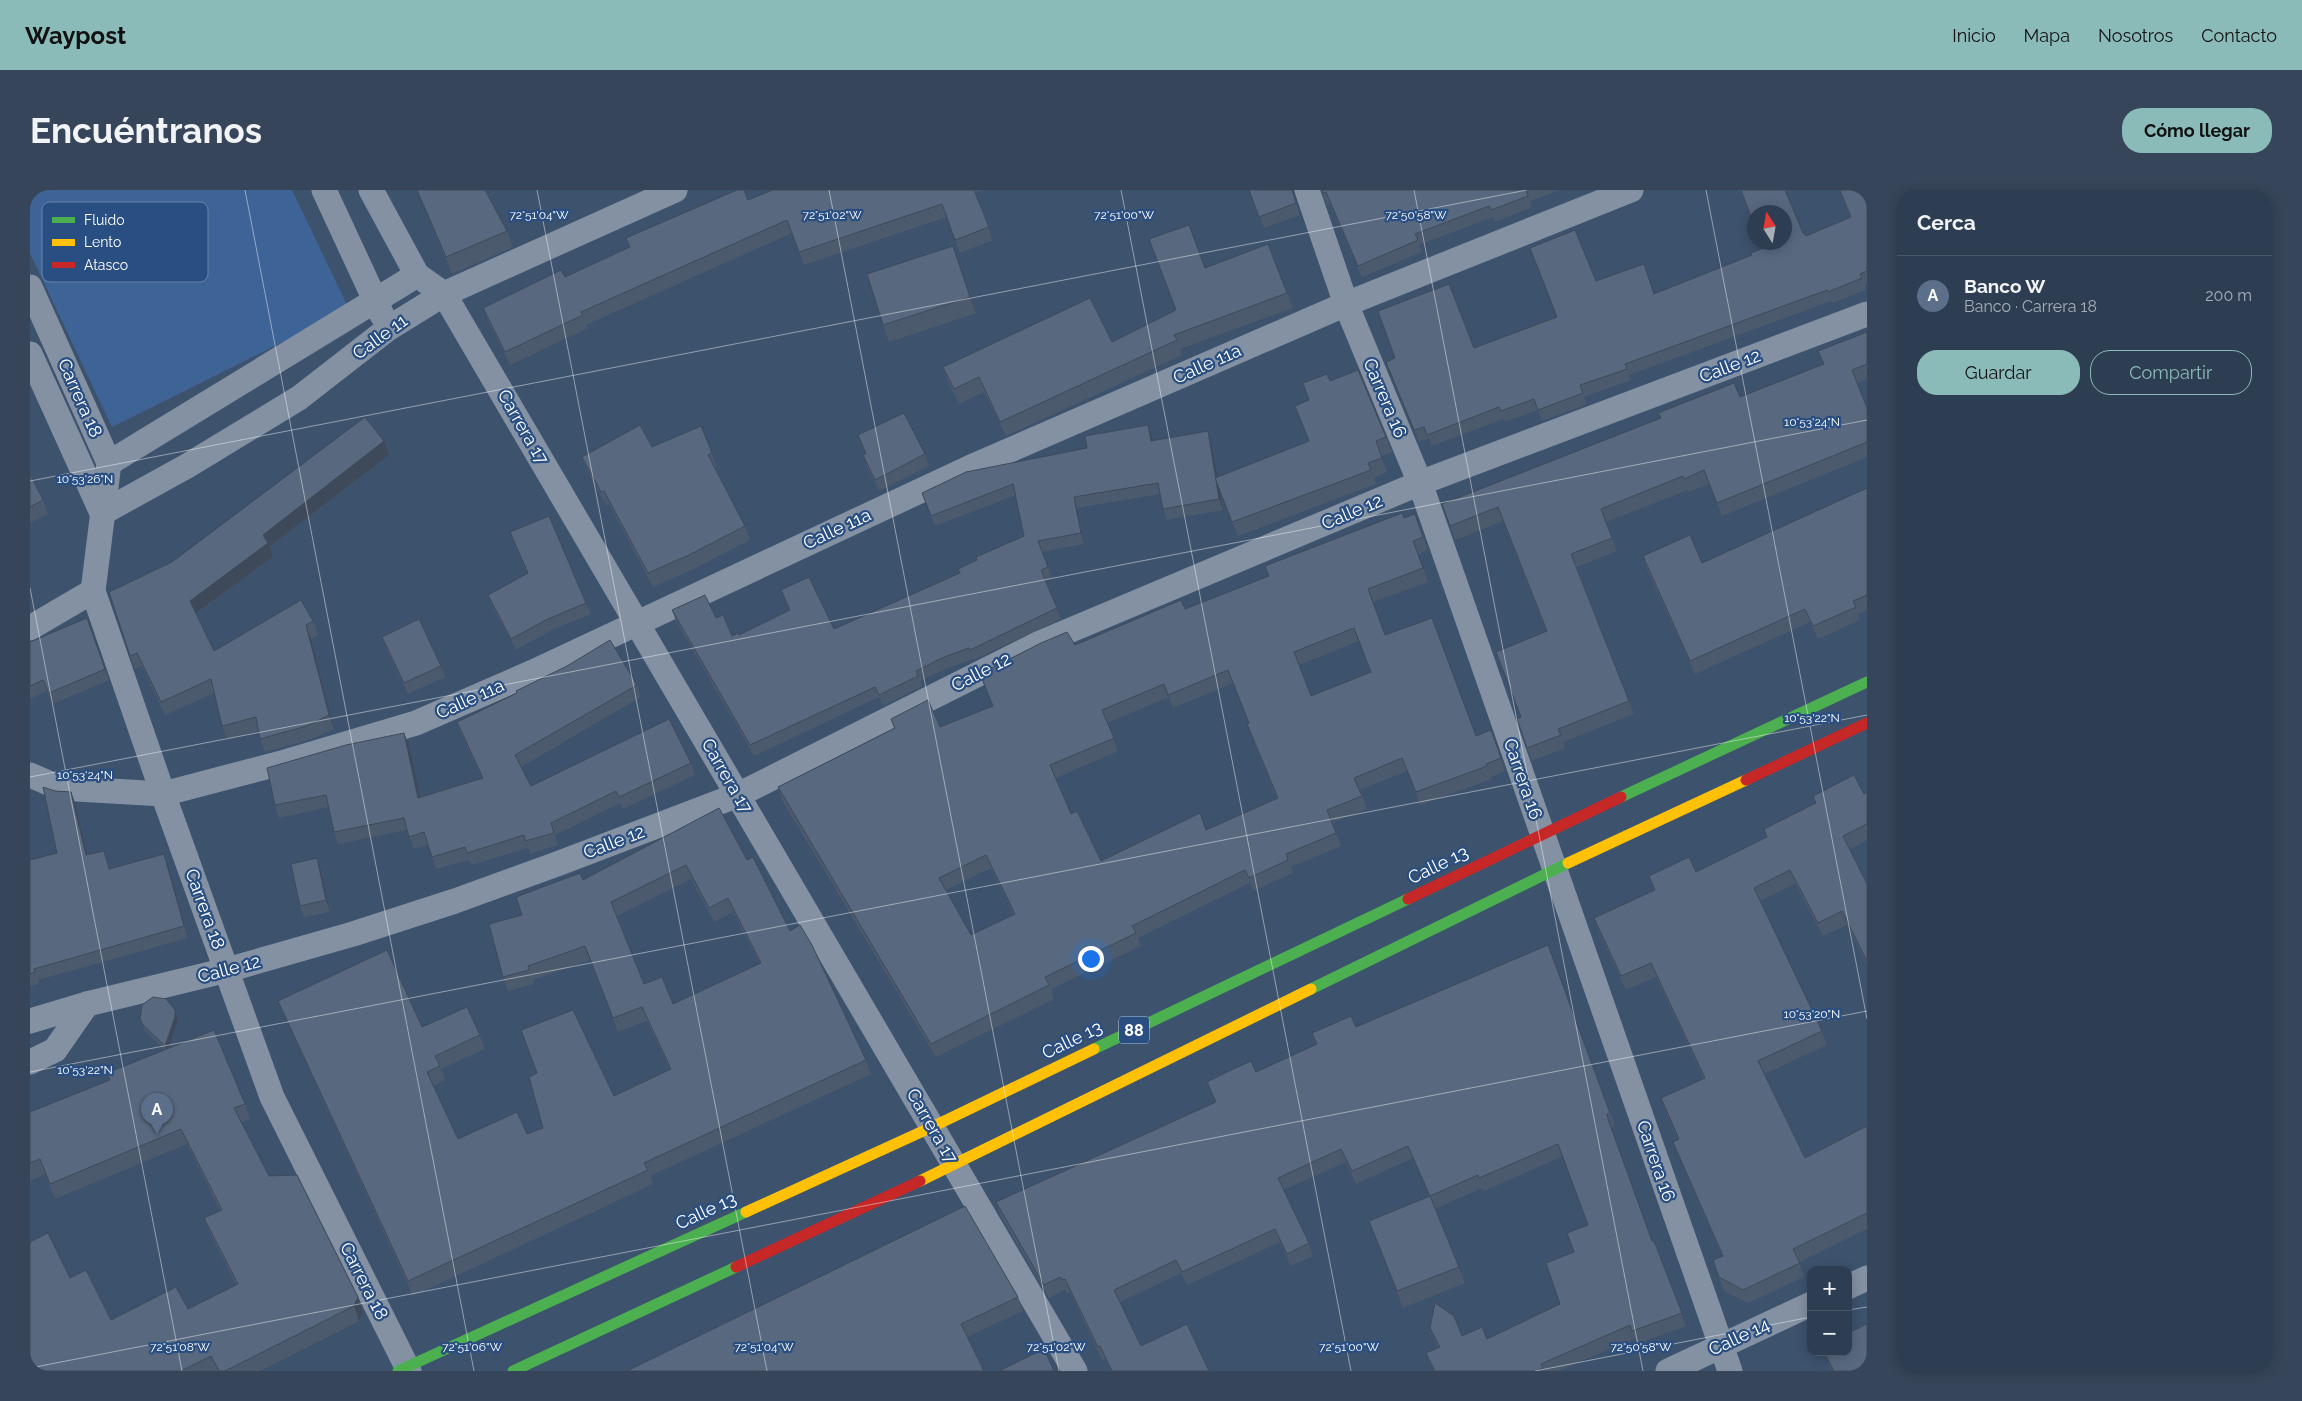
<!DOCTYPE html>
<html lang="es">
<meta charset="utf-8">
<style>
body{margin:0;font-family:Raleway,sans-serif;background:#364559;color:#f1f3f6}
.controls{position:absolute;right:15px;bottom:15px;display:grid;overflow:hidden;border-radius:10px;box-shadow:0 2px 12px #0003}
.controls button{width:45px;height:45px;display:grid;place-items:center;padding:0;border:0;border-bottom:1px solid #495769;background:#2e3e52;color:#f1f3f6;font:25px sans-serif}
.compass{position:absolute;left:1717px;top:15px;width:45px;height:45px;border-radius:50%;background:#2e3e52;box-shadow:0 2px 12px #0003;rotate:349deg}
.you{position:absolute;left:1060px;top:768px;width:18px;height:18px;margin:-12px;border:4px solid #fff;border-radius:50%;background:#1a73e8;box-shadow:0 0 0 8px #1a73e833}
.badge{display:grid;place-items:center;width:32px;height:32px;border-radius:50%;background:#8bbbb9;color:#fff;font-size:16px;font-weight:700}
.pin{position:absolute;translate:-50% -41px;filter:drop-shadow(0 1px 2px #0008)}
.pin::after{content:'';position:absolute;top:26px;width:18px;height:15px;background:inherit;clip-path:polygon(0 0,100% 0,50% 100%)}
.list{margin:0;padding:0;list-style:none}
h2{display:flex;justify-content:space-between;align-items:center;height:65px;margin:0;padding:0 20px;font-size:21px}
h2 small{font-size:16px;font-weight:400;color:#a7aeb8}
.list li{display:grid;grid-template-columns:32px 1fr auto;gap:15px;align-items:center;box-sizing:border-box;height:80px;padding:0 20px;border-top:1px solid #495769}
.list b{display:block;font-size:19px;white-space:nowrap}
.list p{margin:0;font-size:16px;white-space:nowrap;color:#a7aeb8}
.list em{font-size:16px;font-style:normal;color:#a7aeb8}
.actions{display:flex;gap:10px;padding:15px 20px}
.actions a{flex:1;padding:11px 0;border:1px solid #8bbbb9;border-radius:20px;text-align:center;font-size:18px;color:#8bbbb9}
.actions .main{background:#8bbbb9;color:#111}
.map{position:relative;flex:none;width:1837px;height:1181px;overflow:hidden;border-radius:20px}
header{display:flex;align-items:center;gap:30px;box-sizing:border-box;height:70px;padding:0 25px;background:#8bbbb9;color:#111}
header strong{font-size:24px}
nav{display:flex;gap:28px;margin-inline-start:auto;font-size:18px}
.intro{display:flex;align-items:center;justify-content:space-between;box-sizing:border-box;height:120px;padding:0 30px}
h1{margin:0;font-size:35px}
.button{padding:12px 22px;border-radius:20px;background:#8bbbb9;color:#111;font-size:18px;font-weight:700}
main{display:flex;gap:30px;padding:0 30px}
aside{flex:1;background:#2e3e52;border-radius:20px;box-shadow:0 2px 12px #0003}
.map>svg:first-child{display:block}
</style>
<header>
<strong>Waypost</strong>
<nav><a>Inicio</a><a>Mapa</a><a>Nosotros</a><a>Contacto</a></nav>
</header>
<div class="intro"><h1>Encuéntranos</h1><a class="button">Cómo llegar</a></div>
<main>
<div class="map">
<svg width="1837" height="1181" viewBox="0 0 1837 1181">
<rect width="100%" height="100%" fill="#3d526d"/>
<!-- green -->
<polygon fill="#3e6497" points="0,0 262,0 319,119 82,237 0,63"/>
<g fill="none" stroke-linecap="round" stroke-linejoin="round">
<!-- street -->
<g stroke="#8391a3" stroke-width="25">
<polyline points="294,0 352,125"/>
<polyline points="341,0 387,85 414,104 1045,1181"/>
<polyline points="1277,0 1316,114 1390,293 1700,1181"/>
<polyline points="0,97 79,273 63,401 133,604 242,907 379,1181"/>
<polyline points="0,164 72,323 157,276 269,208 359,138 414,104 645,0"/>
<polyline points="79,273 387,85"/>
<polyline points="0,438 63,401"/>
<polyline points="0,585 30,598 133,604 255,572 386,533 503,482 941,277 1316,114 1601,0"/>
<polyline points="0,831 57,814 197,780 323,744 425,711 527,674 708,605 1010,453 1390,293 1837,124"/>
<polyline points="0,872 25,860 57,814"/>
<polyline points="1818,1097 1837,1088"/>
<polyline points="1638,1181 1781,1114"/>
</g>
<!-- fast -->
<g stroke="#4caf50" stroke-width="11">
<polyline points="1591,607 1837,492"/>
<polyline points="1281,799 1538,673"/>
<polyline points="1064,859 1378,709"/>
<polyline points="368,1181 716,1022"/>
<polyline points="483,1181 706,1077"/>
</g>
<!-- slow -->
<g stroke="#ffc107" stroke-width="11">
<polyline points="1538,673 1716,590"/>
<polyline points="890,991 1281,799"/>
<polyline points="716,1022 902,937 1064,859"/>
</g>
<!-- jam -->
<g stroke="#c62828" stroke-width="11">
<polyline points="1716,590 1837,533"/>
<polyline points="1378,709 1591,607"/>
<polyline points="706,1077 890,991"/>
</g>
</g>
<!-- wall -->
<g fill="#4c5a6d" fill-rule="evenodd">
<polygon points="387,0 455,0 477,41 483,57 422,84"/>
<polygon points="743,0 953,0 945,3 963,50 930,63 917,27 774,75 762,43 556,135 558,138 480,175 458,131 453,118 535,87 600,57 596,48 718,10"/>
<polygon points="1219,0 1263,5 1270,25 1234,38"/>
<polygon points="1291,0 1530,0 1500,11 1502,17 1465,32 1463,27 1389,55 1392,62 1332,87 1300,14 1297,15"/>
<polygon points="1710,0 1755,0 1773,43 1776,46 1820,27 1809,0 1837,0 1837,94 1835,95 1836,100 1802,113 1801,111 1599,185 1601,190 1554,207 1557,214 1512,231 1508,220 1475,232 1473,229 1402,256 1399,248 1389,252 1356,172 1444,158 1527,127 1566,91 1624,104 1722,65 1734,58 1732,52 1754,52 1724,22 1724,35"/>
<polygon points="1238,54 1263,118 1150,159 1152,165 976,246 954,202 929,214 918,192 913,177 1082,152 1146,120 1175,78"/>
<polygon points="929,73 946,123 859,152 853,135"/>
<polygon points="1837,142 1837,189 1827,193 1837,218 1837,267 1692,326 1679,294 1659,302 1658,300 1576,332 1587,361 1547,377 1604,524 1533,552 1535,558 1502,571 1487,529 1491,528 1516,442 1473,331 1425,350 1412,314 1710,207 1793,174"/>
<polygon points="1300,191 1356,247 1362,262 1351,266 1357,282 1344,288 1346,294 1208,346 1190,302 1193,320 1137,330 1133,319 1130,304 1047,318 1054,354 1012,362 1022,387 1015,390 1031,429 943,470 943,469 918,478 890,491 892,496 853,516 849,507 724,566 646,431 642,420 686,428 702,446 709,445 759,420 751,400 804,439 929,384 928,379 994,346 986,305 905,336 892,303 1122,246 1123,251 1181,252 1187,287 1279,251 1265,216 1279,210"/>
<polygon points="828,245 895,264 899,276 849,301 837,277 833,265 835,264"/>
<polygon points="354,251 359,265 240,356 243,366 166,424 184,461 283,431 288,445 281,449 304,539 282,549 235,562 230,549 229,541 197,549 192,536 184,503 135,525 112,476 105,479 100,466 142,372"/>
<polygon points="622,257 682,263 687,277 685,278 715,336 720,350 664,379 623,397 579,314 576,316 557,280 552,267"/>
<polygon points="0,284 13,310 18,324 0,333"/>
<polygon points="1837,298 1837,420 1828,424 1830,430 1788,449 1780,432 1665,484 1617,379 1613,366 1672,373"/>
<path d="M1385 324 1398 360 1388 364 1398 392 1343 412 1355 445 1446 546 1461 540 1475 581 1461 587 1462 589 1390 615 1377 581 1330 600 1337 619 1302 633 1311 656 1261 677 1263 683 1223 701 1220 693 1108 748 1111 756 1021 799 1024 809 906 867 752 610 748 597 864 538 861 529 910 537 963 517 950 484 1045 455 1155 419 1238 386ZM1329 451 1340 482 1281 506 1269 475ZM1203 493 1219 533 1217 534 1222 547 1247 609 1176 640 1071 671 1041 624 1026 588 1088 561 1077 533 1139 507 1143 518ZM961 678 984 725 941 745 916 700Z"/>
<polygon points="480,342 556,413 561,424 522,440 486,460 462,416 458,405 497,384"/>
<polygon points="57,428 79,490 23,514 17,501 0,509 0,452"/>
<polygon points="352,447 411,476 415,487 378,504 356,458"/>
<polygon points="607,495 611,507 491,577 501,596 661,573 665,585 593,619 590,613 525,645 528,655 500,664 498,658 441,675 439,670 406,679 398,655 384,659 377,640 308,654 304,642 298,617 249,628 245,615 379,555 390,607 452,588 431,544 427,532"/>
<polygon points="25,601 41,602 45,613 57,665 74,661 80,679 138,675 158,748 8,790 9,794 0,796 0,670 27,663"/>
<polygon points="1837,602 1837,650 1820,659 1837,694 1837,775 1817,735 1793,746 1765,694 1730,711 1792,841 1797,855 1734,884 1775,968 1837,936 1837,1039 1769,1072 1774,1087 1718,1113 1694,1101 1683,1070 1692,1066 1648,965 1643,952 1648,949 1636,922 1631,908 1674,889 1626,787 1596,800 1569,742 1564,728 1624,701 1619,686 1666,682 1737,648 1734,639 1786,613 1783,606 1834,604"/>
<path d="M689 618 717 670 836 870 841 884 620 986 623 994 383 1106 254 825 248 811 392 837 450 845 455 859 411 879 415 890 403 896 428 949 497 944 513 938 640 880 617 831 588 842 560 770 503 790 504 794 478 801 473 787 492 725 553 690ZM661 689 684 732 703 722 730 774 643 814 614 794 587 726Z"/>
<polygon points="291,680 300,722 274,727 270,716"/>
<polygon points="1518,755 1585,936 1582,937 1582,942 1622,1051 1624,1051 1656,1136 1607,1154 1605,1148 1528,1181 1404,1181 1396,1163 1408,1157 1405,1151 1400,1138 1432,1146 1457,1149 1530,1114 1544,1062 1558,1035 1533,966 1454,1001 1452,998 1405,1019 1435,1093 1373,1118 1339,1031 1399,1006 1383,968 1326,994 1316,972 1253,1000 1279,1053 1283,1066 1261,1076 1250,1052 1157,1095 1151,1083 1090,1112 1111,1156 1179,1181 1081,1181 1075,1169 1072,1170 1040,1102 1037,1103 1035,1100 1019,1108 970,1025 966,1012 1185,912 1177,892 1226,882 1286,855 1282,843 1326,837"/>
<polygon points="145,820 147,826 147,833 138,858 215,914 220,929 211,933 239,986 328,1107 333,1122 329,1131 230,1181 0,1181 40,1088 81,1130 158,1119 206,1095 180,1043 174,1028 190,1021 157,954 25,1009 15,984 0,991 0,922 80,890 135,860 115,841 110,829"/>
<polygon points="988,1107 993,1121 937,1147 597,1181"/>
<polygon points="1794,1162 1818,1162 1837,1181 1802,1181"/>
</g>
<!-- shaded-wall -->
<g fill="#3e4a59">
<polygon points="923,56 929,73 946,123 940,107"/>
<polygon points="1118,235 1122,246 1125,262 1121,251"/>
<polygon points="1178,241 1181,252 1190,299 1186,290"/>
<polygon points="354,251 359,265 240,356 243,366 165,424 160,411 233,345"/>
<polygon points="1186,291 1190,302 1193,320 1189,309"/>
<polygon points="1044,307 1047,318 1054,354 1051,343"/>
<polygon points="276,435 281,449 304,539 299,525"/>
<polygon points="374,543 379,555 393,620 388,608"/>
<polygon points="41,602 45,613 60,677 56,665"/>
<polygon points="134,664 138,675 158,748 154,736"/>
<polygon points="287,668 291,680 300,722 296,710"/>
<polygon points="145,820 147,826 147,833 137,862 135,856"/>
<polygon points="328,1107 333,1122 329,1131 324,1116"/>
</g>
<!-- building -->
<g fill="#58697f" stroke="#3e4a59" fill-rule="evenodd">
<polygon points="387,0 455,0 477,41 416,67"/>
<polygon points="707,0 714,0 718,10 743,0 944,0 959,37 925,50 912,14 769,62 757,30 551,122 553,125 475,162 453,118 531,80 535,87 600,57 596,48"/>
<polygon points="1219,0 1262,0 1266,13 1229,27"/>
<polygon points="1292,0 1496,0 1498,6 1461,20 1459,16 1385,44 1388,50 1328,76 1296,2 1293,3"/>
<polygon points="1711,0 1755,0 1773,43 1776,46 1821,27 1810,0 1837,0 1837,81 1830,84 1832,88 1798,102 1797,100 1595,174 1597,179 1550,195 1553,203 1508,220 1504,209 1471,221 1469,217 1397,245 1394,237 1384,240 1356,172 1365,168 1348,121 1419,94 1444,158 1527,127 1500,58 1545,40 1566,91 1614,74 1624,104 1722,65 1721,63 1734,58 1732,52 1754,52 1754,22 1724,22 1724,34"/>
<polygon points="1159,35 1175,78 1238,54 1257,103 1144,145 1147,150 970,232 949,187 924,199 913,177 1060,108 1082,152 1146,120 1119,49"/>
<polygon points="923,56 940,107 853,135 837,84"/>
<polygon points="1837,142 1837,174 1822,180 1837,218 1837,252 1687,313 1674,280 1654,289 1653,286 1571,319 1582,348 1541,364 1599,511 1528,539 1531,545 1497,558 1487,529 1491,527 1466,462 1517,441 1468,317 1420,336 1412,314 1631,228 1628,223 1704,193 1710,207 1794,174 1788,161"/>
<polygon points="1328,180 1356,247 1346,251 1352,268 1338,273 1341,280 1202,332 1185,288 1279,251 1265,216 1279,210 1273,193 1297,184 1300,191"/>
<polygon points="874,223 895,264 845,290 833,265 836,264 828,245"/>
<polygon points="335,227 354,251 233,345 238,353 160,411 184,461 271,410 283,431 276,435 299,525 277,536 230,549 226,527 192,536 181,489 131,512 107,463 100,466 79,402 142,372"/>
<polygon points="610,235 622,257 671,236 682,263 678,265 715,336 659,365 618,383 574,301 571,302 552,267"/>
<polygon points="1118,235 1121,251 1178,241 1189,309 1133,319 1128,293 1044,307 1051,343 1008,351 1018,377 1011,380 1027,418 940,460 939,458 914,467 886,481 888,486 849,505 845,497 720,555 642,420 675,405 686,428 693,425 702,446 708,443 709,445 760,420 751,400 779,387 804,439 930,383 928,379 947,370 946,367 994,346 983,294 901,326 892,303 936,282 1057,258 1055,246"/>
<polygon points="0,284 13,310 0,317"/>
<polygon points="1837,298 1837,405 1823,411 1826,417 1783,436 1775,419 1660,471 1613,366 1660,345 1672,373"/>
<path d="M1372 323 1374 328 1385 324 1393 347 1383 351 1393 378 1338 399 1355 445 1402 428 1446 546 1461 540 1471 568 1456 574 1457 576 1386 602 1372 568 1324 588 1332 606 1297 620 1306 643 1256 664 1258 670 1219 688 1215 680 1102 736 1106 743 1015 787 1019 795 901 854 748 597 865 538 861 529 898 510 910 537 963 516 950 484 1011 453 1037 442 1045 455 1151 410 1155 419 1239 386 1235 376ZM1324 438 1341 482 1281 506 1264 462ZM1198 480 1219 533 1217 534 1248 608 1176 640 1170 623 1071 671 1047 621 1041 624 1020 575 1084 548 1072 520 1134 494 1138 505ZM956 665 985 724 941 745 909 688Z"/>
<polygon points="519,326 556,413 518,429 481,449 458,405 498,383 480,342"/>
<polygon points="57,428 75,479 19,503 13,490 0,496 0,452"/>
<polygon points="389,429 411,476 374,493 352,447"/>
<polygon points="580,450 607,495 485,565 501,596 639,529 661,573 589,607 586,601 521,633 524,643 495,651 494,645 437,663 435,657 402,667 394,642 379,647 374,628 304,642 296,605 245,615 237,578 316,555 374,543 388,608 453,588 427,532 487,503 486,501 537,476"/>
<polygon points="1824,585 1834,604 1837,602 1837,634 1813,646 1837,694 1837,771 1812,721 1788,733 1760,680 1724,698 1792,841 1728,871 1775,968 1837,936 1837,1023 1763,1059 1770,1073 1713,1100 1689,1087 1683,1070 1693,1066 1643,952 1649,949 1631,908 1675,888 1621,773 1591,786 1564,728 1625,700 1619,686 1659,667 1666,682 1737,647 1734,639 1786,613 1783,606"/>
<polygon points="13,597 25,601 41,602 56,665 74,661 79,679 134,664 154,736 4,779 5,782 0,784 0,670 27,663"/>
<path d="M689 618 717 670 723 667 760 741 770 735 782 755 836 870 614 973 618 980 378 1091 248 811 357 760 392 837 437 817 450 845 405 866 410 876 397 882 428 949 487 922 497 944 513 938 499 887 507 883 491 840 543 820 584 906 641 879 612 817 583 828 555 756 498 776 499 780 473 787 459 734 492 725 486 707 550 683 553 690ZM656 675 679 718 698 708 731 773 643 814 632 787 614 794 581 712Z"/>
<polygon points="287,668 296,710 270,716 261,674"/>
<polygon points="1518,755 1580,923 1577,924 1578,929 1622,1051 1624,1051 1652,1123 1602,1141 1600,1135 1511,1174 1513,1178 1506,1181 1405,1181 1396,1163 1410,1157 1400,1138 1405,1113 1424,1126 1432,1146 1452,1137 1457,1149 1530,1114 1516,1073 1544,1062 1537,1043 1558,1035 1528,954 1449,988 1448,985 1400,1006 1378,956 1322,981 1311,959 1248,988 1279,1053 1257,1064 1245,1039 1152,1082 1146,1070 1084,1100 1111,1156 1157,1134 1179,1181 1082,1181 1070,1156 1068,1157 1035,1089 1032,1090 1030,1087 1014,1095 966,1012 1186,912 1177,892 1199,881 1221,871 1226,882 1287,854 1282,843 1321,826 1326,837"/>
<polygon points="123,807 136,809 145,820 145,827 135,856 113,835 110,829 112,815"/>
<polygon points="184,840 215,914 204,918 239,986 267,985 328,1107 324,1116 195,1181 189,1181 181,1166 151,1181 0,1181 0,1052 18,1043 40,1088 56,1080 81,1130 146,1097 158,1119 208,1094 174,1028 192,1020 151,939 20,994 10,969 0,973 0,922 80,890 77,883"/>
<polygon points="1400,1006 1429,1077 1367,1101 1339,1031"/>
<polygon points="935,1016 988,1107 931,1134 954,1181 597,1181"/>
<polygon points="1837,1134 1837,1181 1804,1181 1794,1162 1818,1162 1818,1143"/>
<polygon points="1014,1159 1024,1181 969,1181"/>
</g>
<!-- ticks -->
<path fill="none" stroke="#fff" stroke-width="1" stroke-opacity="0.45" d="M215 0 444 1181M507 0 737 1181M799 0 1029 1181M1091 0 1321 1181M1384 0 1613 1181M1676 0 1837 829M0 291 1497 0M0 398 152 1181M0 587 1837 230M0 882 1837 525M1818 1120 1837 1117M0 1178 1837 821M1505 1181 1781 1127"/>
<g text-anchor="middle" stroke-width="4.5" stroke-linejoin="round" paint-order="stroke">
<!-- shield labels -->
<rect fill="#294e81" stroke="#bfcad9" stroke-width="1" x="1089" y="826.5" width="30" height="27" rx="4"/>
<g font-size="16" font-weight="bold" fill="#fff">
<text x="1104" y="846">88</text>
</g>
<!-- street labels -->
<g font-size="18" fill="#fff" stroke="#294e81">
<text transform="translate(350 147) rotate(-36)" y="6">Calle 11</text>
<text transform="translate(1177 174) rotate(-24)" y="6">Calle 11a</text>
<text transform="translate(1700 176) rotate(-21)" y="6">Calle 12</text>
<text transform="translate(50 208) rotate(66)" y="6">Carrera 18</text>
<text transform="translate(1355 208) rotate(67)" y="6">Carrera 16</text>
<text transform="translate(493 237) rotate(60)" y="6">Carrera 17</text>
<text transform="translate(1322 322) rotate(-23)" y="6">Calle 12</text>
<text transform="translate(807 339) rotate(-25)" y="6">Calle 11a</text>
<text transform="translate(951 482) rotate(-27)" y="6">Calle 12</text>
<text transform="translate(440 509) rotate(-24)" y="6">Calle 11a</text>
<text transform="translate(697 586) rotate(60)" y="6">Carrera 17</text>
<text transform="translate(1493 589) rotate(71)" y="6">Carrera 16</text>
<text transform="translate(584 652) rotate(-21)" y="6">Calle 12</text>
<text transform="translate(1408 675) rotate(-26)" y="6">Calle 13</text>
<text transform="translate(175 719) rotate(70)" y="6">Carrera 18</text>
<text transform="translate(199 779) rotate(-15)" y="6">Calle 12</text>
<text transform="translate(1042 850) rotate(-26)" y="6">Calle 13</text>
<text transform="translate(902 936) rotate(60)" y="6">Carrera 17</text>
<text transform="translate(1626 971) rotate(71)" y="6">Carrera 16</text>
<text transform="translate(676 1021) rotate(-25)" y="6">Calle 13</text>
<text transform="translate(334 1091) rotate(63)" y="6">Carrera 18</text>
<text transform="translate(1709 1147) rotate(-25)" y="6">Calle 14</text>
</g>
</g>
<!-- legend -->
<rect x="12" y="12" width="166" height="80" rx="8" fill="#294e81" stroke="#6983a7" stroke-width="1"/>
<rect x="22" y="27" width="23" height="6" fill="#4caf50"/>
<rect x="22" y="49" width="23" height="7" fill="#ffc107"/>
<rect x="22" y="72" width="23" height="6" fill="#c62828"/>
<g font-size="14" fill="#fff">
<text x="54" y="35">Fluido</text>
<text x="54" y="57">Lento</text>
<text x="54" y="80">Atasco</text>
</g>
<g font-size="12" text-anchor="middle" fill="#fff" stroke="#294e81" stroke-width="4.5" stroke-linejoin="round" paint-order="stroke">
<text x="509" y="29">72°51'04"W</text>
<text x="802" y="29">72°51'02"W</text>
<text x="1094" y="29">72°51'00"W</text>
<text x="1386" y="29">72°50'58"W</text>
<text x="1782" y="236">10°53'24"N</text>
<text x="55" y="293">10°53'26"N</text>
<text x="1782" y="532">10°53'22"N</text>
<text x="55" y="589">10°53'24"N</text>
<text x="1782" y="828">10°53'20"N</text>
<text x="55" y="884">10°53'22"N</text>
<text x="150" y="1161">72°51'08"W</text>
<text x="442" y="1161">72°51'06"W</text>
<text x="734" y="1161">72°51'04"W</text>
<text x="1026" y="1161">72°51'02"W</text>
<text x="1319" y="1161">72°51'00"W</text>
<text x="1611" y="1161">72°50'58"W</text>
</g>
</svg>
<div class="controls">
<button>+</button>
<button>−</button>
</div>
<svg class="compass" viewBox="-18 -18 36 36"><path d="M0-13l5 13h-10z" fill="#e53935"/><path d="M0 13l5-13h-10z" fill="#a7aeb8"/></svg>
<div class="you"></div>
<div class="pin badge" style="left:127px;top:944px;background:#5c6f8a">A</div>
</div>
<aside>
<h2>Cerca<small></small></h2>
<ul class="list">
<li><span class="badge" style="background:#5c6f8a">A</span><div><b>Banco W</b><p>Banco · Carrera 18</p></div><em>200 m</em></li>
</ul>
<div class="actions"><a class="main">Guardar</a><a>Compartir</a></div>
</aside>
</main>
